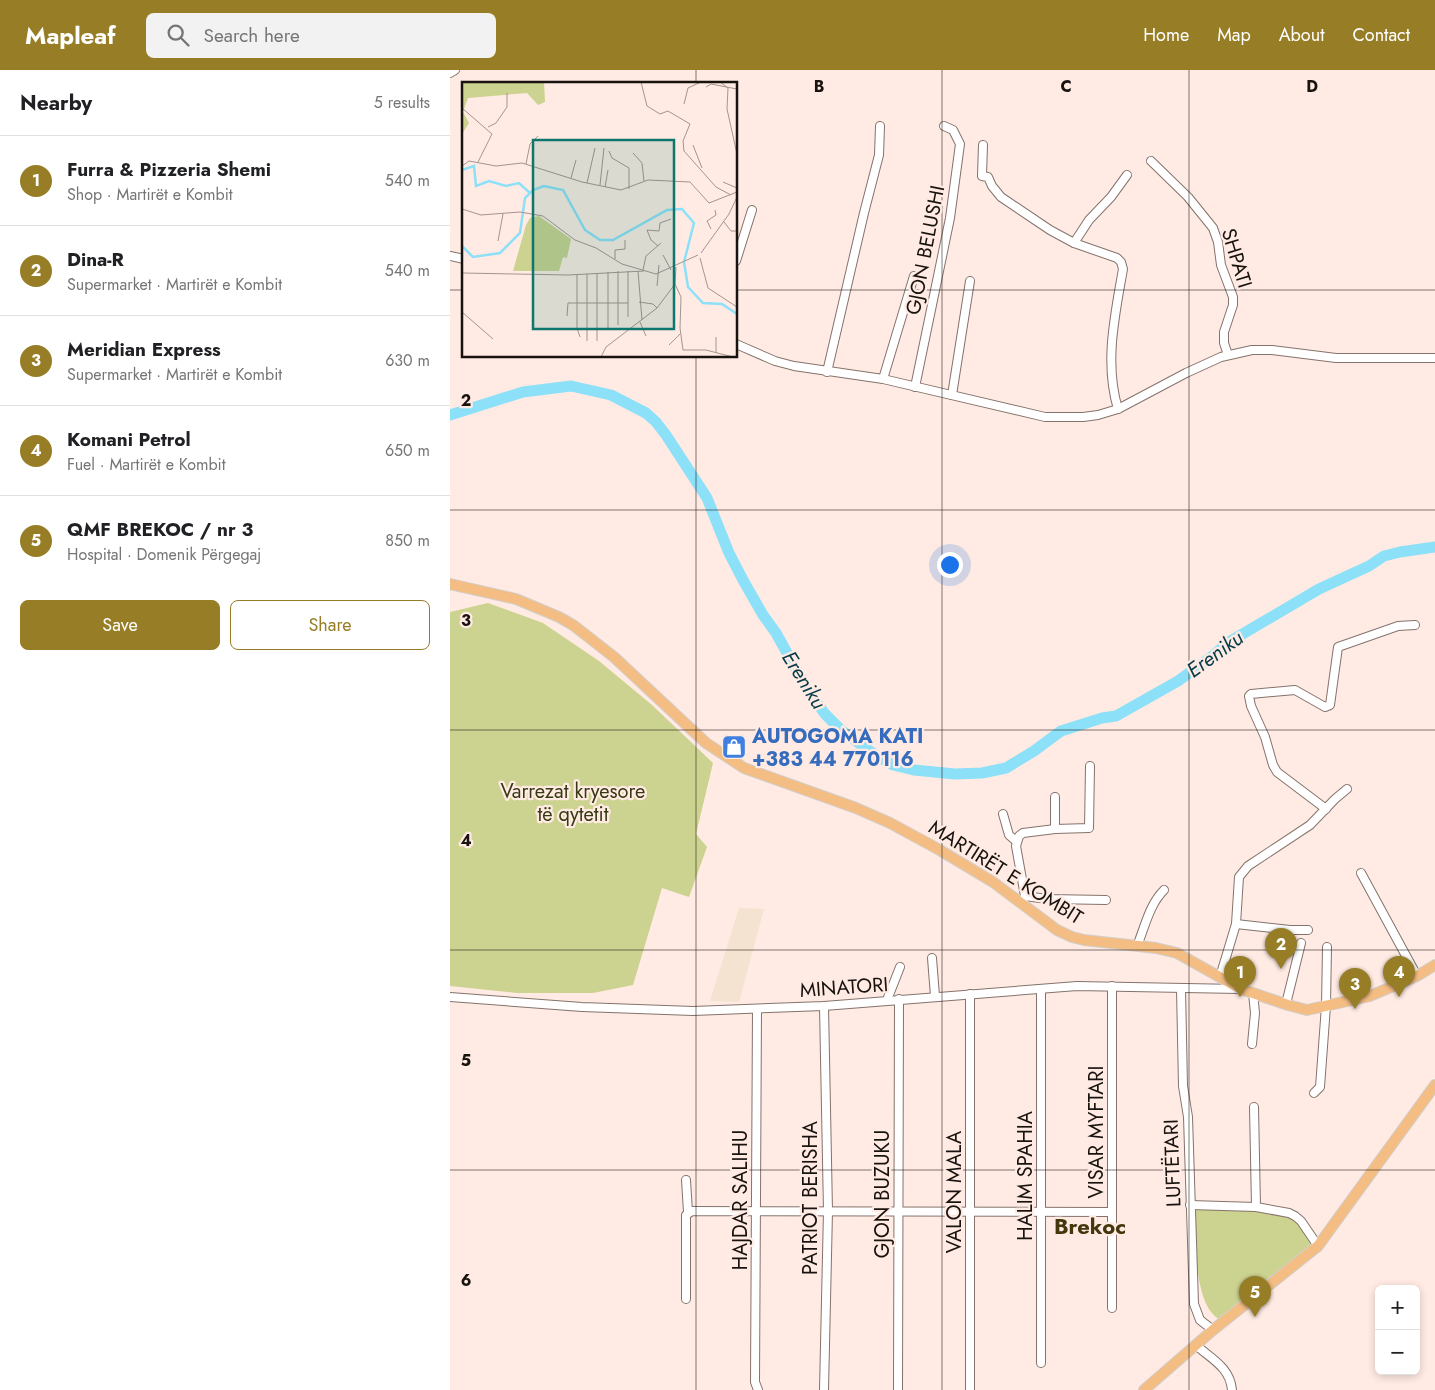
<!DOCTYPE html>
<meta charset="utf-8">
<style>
body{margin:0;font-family:Jost,sans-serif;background:#f2f2f2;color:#202124}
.controls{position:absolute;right:15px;bottom:15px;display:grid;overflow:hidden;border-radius:8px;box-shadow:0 2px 8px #0003}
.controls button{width:45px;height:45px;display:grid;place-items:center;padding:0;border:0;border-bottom:1px solid #e0e0e0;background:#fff;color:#202124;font:25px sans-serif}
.you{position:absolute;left:499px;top:494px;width:18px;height:18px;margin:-12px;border:4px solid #fff;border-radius:50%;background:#1a73e8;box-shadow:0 0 0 8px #1a73e833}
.badge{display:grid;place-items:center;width:32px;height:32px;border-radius:50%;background:#977d25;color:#fff;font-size:16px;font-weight:700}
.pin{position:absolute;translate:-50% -41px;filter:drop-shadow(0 1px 2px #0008)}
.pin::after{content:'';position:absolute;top:26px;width:18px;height:15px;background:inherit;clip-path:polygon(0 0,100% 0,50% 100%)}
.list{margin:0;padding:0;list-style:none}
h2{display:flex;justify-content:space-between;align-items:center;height:65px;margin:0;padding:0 20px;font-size:21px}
h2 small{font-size:16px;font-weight:400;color:#757577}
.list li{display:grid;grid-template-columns:32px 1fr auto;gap:15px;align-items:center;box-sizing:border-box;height:90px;padding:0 20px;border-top:1px solid #e0e0e0}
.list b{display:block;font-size:19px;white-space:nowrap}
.list p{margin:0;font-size:16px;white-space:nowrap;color:#757577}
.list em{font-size:16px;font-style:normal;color:#757577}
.actions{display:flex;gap:10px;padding:15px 20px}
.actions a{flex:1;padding:11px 0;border:1px solid #977d25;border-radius:8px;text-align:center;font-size:18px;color:#977d25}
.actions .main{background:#977d25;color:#fff}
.icon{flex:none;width:28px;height:28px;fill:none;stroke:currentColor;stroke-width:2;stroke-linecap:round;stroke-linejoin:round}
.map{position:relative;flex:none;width:985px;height:1320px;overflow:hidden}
header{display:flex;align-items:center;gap:30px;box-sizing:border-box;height:70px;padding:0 25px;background:#977d25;color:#fff}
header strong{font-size:24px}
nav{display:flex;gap:28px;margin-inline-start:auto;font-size:18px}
.search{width:350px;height:45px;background:#f2f2f2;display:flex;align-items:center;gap:12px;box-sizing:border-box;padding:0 18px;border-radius:8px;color:#757577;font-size:19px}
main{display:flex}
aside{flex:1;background:#fff}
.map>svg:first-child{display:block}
</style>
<header>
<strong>Mapleaf</strong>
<div class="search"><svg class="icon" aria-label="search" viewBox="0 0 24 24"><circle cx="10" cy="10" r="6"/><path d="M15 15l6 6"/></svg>Search here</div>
<nav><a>Home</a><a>Map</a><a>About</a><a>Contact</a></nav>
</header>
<main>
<aside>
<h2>Nearby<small>5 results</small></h2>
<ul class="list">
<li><span class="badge">1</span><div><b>Furra &amp; Pizzeria Shemi</b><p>Shop · Martirët e Kombit</p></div><em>540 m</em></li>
<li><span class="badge">2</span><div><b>Dina-R</b><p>Supermarket · Martirët e Kombit</p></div><em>540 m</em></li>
<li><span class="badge">3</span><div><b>Meridian Express</b><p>Supermarket · Martirët e Kombit</p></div><em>630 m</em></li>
<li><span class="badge">4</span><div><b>Komani Petrol</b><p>Fuel · Martirët e Kombit</p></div><em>650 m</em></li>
<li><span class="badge">5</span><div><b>QMF BREKOC / nr 3</b><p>Hospital · Domenik Përgegaj</p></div><em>850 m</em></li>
</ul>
<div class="actions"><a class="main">Save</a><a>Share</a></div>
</aside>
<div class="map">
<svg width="985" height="1320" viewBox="0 0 985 1320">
<rect width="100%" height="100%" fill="#ffebe3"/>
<!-- commercial -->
<polygon fill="#f4e3d1" points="289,838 314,839 289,932 260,931"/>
<!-- green -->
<g fill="#ccd28f">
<polygon points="38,533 93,553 149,591 202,635 263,693 246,764 257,777 239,827 212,818 183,915 143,923 67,923 0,916 0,542"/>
<path d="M745 1140C772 1141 824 1135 846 1152 853 1158 856 1167 861 1175L769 1249C743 1234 746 1169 745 1140Z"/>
</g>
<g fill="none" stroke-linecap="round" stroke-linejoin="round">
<!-- river -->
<polyline stroke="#8ce0f8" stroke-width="11" points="0,345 73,322 121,316 161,325 196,343 206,352 216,365 257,428 279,483 293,510 313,545 326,563 357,619 375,644 392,661 424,684 443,695 464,700 505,704 532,703 556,698 584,681 611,661 652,648 666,646 728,611 760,588 779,572 869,519 919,496 934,486 950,482 985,477"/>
<defs>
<g id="minor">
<polyline points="0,3 5,0"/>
<path d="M533 75 532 106 538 107 542 116 551 127 600 160 624 173 667 188 671 192 673 199C665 245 654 293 668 339"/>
<polyline points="701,91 738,127 763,158 768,172 771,195 783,227 783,235 774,262 774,273 778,285"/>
<polyline points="624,173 639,150 661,127 677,105"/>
<polyline points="0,186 14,189"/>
<polyline points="286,191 302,140"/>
<polyline points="286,274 325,291 344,296 433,309 595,347 633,347 648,345 668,339 736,303 771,287 802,280 822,280 886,288 985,288"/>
<polyline points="377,302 414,143 429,85 430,56"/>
<polyline points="433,309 464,206"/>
<polyline points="465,317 500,148 510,74 503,60 494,56"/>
<polyline points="502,325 520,211"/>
<polyline points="605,727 605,759"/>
<polyline points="876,739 827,702 823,695 815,667 801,636 799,626 801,624 845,620 875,637 880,635 888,577 948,556 965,555"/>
<polyline points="553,744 559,765 566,771"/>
<polyline points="911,803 967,906"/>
<polyline points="575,826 597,829 656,830"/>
<polyline points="572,833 575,826 566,776 569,766 573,763 605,759 639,758 640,696"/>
<polyline points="786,854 840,860 858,860"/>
<path d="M687 876C695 857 699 835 714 820"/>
<polyline points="482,888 485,926"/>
<polyline points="770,907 786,854 789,807 798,796 860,755 885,729 897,719"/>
<polyline points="662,916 662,1238"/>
<polyline points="591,919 591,1293"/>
<polyline points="731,919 733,1016 738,1047 744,1234 750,1250 763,1260"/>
<polyline points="0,927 132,937 243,941 374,936 627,916 789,919"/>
<polyline points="437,930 450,897"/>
<polyline points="836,934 851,873"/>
<polyline points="374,936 378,1141 374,1320"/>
<polyline points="307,939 305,1312 308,1320"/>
<polyline points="802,974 805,943 803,923"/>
<polyline points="864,1023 870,1017 876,936 877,877"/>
<polyline points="804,1037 806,1137"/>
<polyline points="236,1110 238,1142"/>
<polyline points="740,1135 806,1137 839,1143 845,1146 851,1151 868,1176"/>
<polyline points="236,1229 236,1145 242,1141 661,1142"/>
<path d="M746 1275C761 1289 780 1297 782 1320"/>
<polyline points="448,1320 449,929"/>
<polyline points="520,1320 520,924"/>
</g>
<g id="major">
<polyline points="0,514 66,529 109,547 123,555 164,587 256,673 294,698 406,738 440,753 488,779 543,812 607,860 622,867 634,870 706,878 727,883 791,919 838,935 857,940 920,926 967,906 985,895"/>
<polyline points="694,1320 763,1260 868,1176 985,1015"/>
</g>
</defs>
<!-- minor casing -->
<use href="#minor" stroke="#84736c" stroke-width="10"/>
<!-- major casing -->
<use href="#major" stroke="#d1d0cf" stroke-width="12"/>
<!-- minor -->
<use href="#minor" stroke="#fff" stroke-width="8"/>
<!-- major -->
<use href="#major" stroke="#f4bd84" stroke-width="10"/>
</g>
<!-- grid -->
<path fill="none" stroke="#191310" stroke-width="1" stroke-opacity="0.55" d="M246 0V14M492 0V1320M739 0V1320M0 220H14M286 220H985M246 286V1320M0 440H985M0 660H985M0 880H985M0 1100H985"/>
<!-- icons -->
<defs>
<symbol id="shop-square" viewBox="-11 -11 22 22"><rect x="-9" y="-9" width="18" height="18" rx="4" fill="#3f7fe0" stroke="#ffebe3"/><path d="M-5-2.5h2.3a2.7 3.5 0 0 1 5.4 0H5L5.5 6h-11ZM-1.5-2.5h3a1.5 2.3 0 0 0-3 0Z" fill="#fff"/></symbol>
</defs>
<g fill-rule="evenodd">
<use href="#shop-square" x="270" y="663" width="28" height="28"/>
</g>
<g text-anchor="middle" stroke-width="4.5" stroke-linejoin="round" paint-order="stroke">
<!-- street labels -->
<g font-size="20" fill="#191310" stroke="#ffebe3">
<text transform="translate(475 180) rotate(-79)" y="7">GJON BELUSHI</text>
<text transform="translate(787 188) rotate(73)" y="7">SHPATI</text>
<text transform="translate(556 802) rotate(32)" y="7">MARTIRËT E KOMBIT</text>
<text transform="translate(394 917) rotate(-4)" y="7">MINATORI</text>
<text transform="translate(646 1062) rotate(-90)" y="7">VISAR MYFTARI</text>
<text transform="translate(722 1093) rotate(-92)" y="7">LUFTËTARI</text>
<text transform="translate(575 1106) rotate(-90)" y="7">HALIM SPAHIA</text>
<text transform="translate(504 1122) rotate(-90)" y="7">VALON MALA</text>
<text transform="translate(432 1124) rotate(-90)" y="7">GJON BUZUKU</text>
<text transform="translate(360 1128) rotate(-90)" y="7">PATRIOT BERISHA</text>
<text transform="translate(290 1130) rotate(-90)" y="7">HAJDAR SALIHU</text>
</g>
<!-- shop labels -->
<g font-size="20" font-weight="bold" fill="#366cbe" stroke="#ffebe3" text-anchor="start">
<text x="302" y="673">AUTOGOMA KATI<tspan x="302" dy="23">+383 44 770116</tspan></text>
</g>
<!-- park labels -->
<g font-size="20" fill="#373914" stroke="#ffebe3">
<text x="123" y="728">Varrezat kryesore<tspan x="123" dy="23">të qytetit</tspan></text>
</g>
<!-- water labels -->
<g font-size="21" font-style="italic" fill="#053b48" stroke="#ffebe3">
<text transform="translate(765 584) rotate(-36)" y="7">Ereniku</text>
<text transform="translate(354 610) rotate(58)" y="7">Ereniku</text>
</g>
<!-- quarter labels -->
<g font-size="22" font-weight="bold" fill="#43370d" stroke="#ffebe3">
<text x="640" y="1164">Brekoc</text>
</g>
</g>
<!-- overview -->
<g transform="translate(12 12)">
<rect width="275" height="275" fill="#ffebe3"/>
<path d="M0 0H82L83 20 76 23 65 11 6 16 1 30 7 41 0 52ZM77 134 109 157 105 176 101 175 97 189H51L64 143 68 136Z" fill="#ccd28f"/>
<path fill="none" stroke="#8ce0f8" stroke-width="2.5" d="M0 88 12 84 14 104 27 99 44 104 57 101 68 111M0 164 11 175 38 171 58 151 63 116 71 108 82 104 101 108 123 148 138 158H151L205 128 220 127 232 141 222 180 226 205 241 221 260 222 275 232"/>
<path fill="none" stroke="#a3958f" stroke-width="1" d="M179 0 185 24 198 32 206 29 228 42 221 59 222 69 254 105 269 113M258 0 266 6 265 27 275 72M244 5 249 2 275 7M222 22 226 6 239 0M0 26 30 52 16 80M26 45 34 41 45 25V11M231 63 240 86M147 69 150 76 167 86V107M171 71 180 81 182 99M64 82 68 62 76 54M0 84 7 79 34 84 60 81 120 100 159 108 186 98 228 100 247 121 275 110M109 96 114 78M261 100 275 106M125 101 133 66M138 103 142 66M143 105 146 88M0 127 19 133 58 130 81 134 113 158 134 166 160 182 194 192 236 173M262 140 269 149H275M249 147 245 139 254 133 253 128M36 159 41 132M196 164 189 158 185 148 197 149 198 141 209 137M239 171 267 132 275 115M201 173 209 188M238 176 246 206 275 225M153 177V168L163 167V158M181 188 184 174 199 161M156 189V243M166 189V235M176 189 180 238M0 191 106 193 182 189M115 192V246L118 255M213 202 219 215 218 246 221 268H244L271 275M195 204 197 183M177 220 191 222 195 226M0 230 31 257M105 234 106 221H166M178 240 184 254M146 247V190M125 259V192M135 259V191M207 263 218 252M254 271V255M139 275 144 265 195 226 213 202 214 185"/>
<path fill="#0f766e" fill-opacity="0.15" stroke="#0f766e" stroke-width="2.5" d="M71 58H212V247H71Z"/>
<rect width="275" height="275" fill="none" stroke="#191310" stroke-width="2.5"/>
</g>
<g font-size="16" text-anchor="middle" font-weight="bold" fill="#191310" stroke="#ffebe3" stroke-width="4.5" stroke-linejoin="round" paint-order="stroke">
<text x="369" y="22">B</text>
<text x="616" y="22">C</text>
<text x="862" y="22">D</text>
<text x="16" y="336">2</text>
<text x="16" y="556">3</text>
<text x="16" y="776">4</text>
<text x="16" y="996">5</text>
<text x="16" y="1216">6</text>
</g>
</svg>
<div class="controls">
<button>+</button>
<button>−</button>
</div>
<div class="you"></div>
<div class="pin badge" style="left:790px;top:927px">1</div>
<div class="pin badge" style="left:831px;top:899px">2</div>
<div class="pin badge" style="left:905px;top:939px">3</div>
<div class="pin badge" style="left:949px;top:927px">4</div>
<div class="pin badge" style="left:805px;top:1247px">5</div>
</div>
</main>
